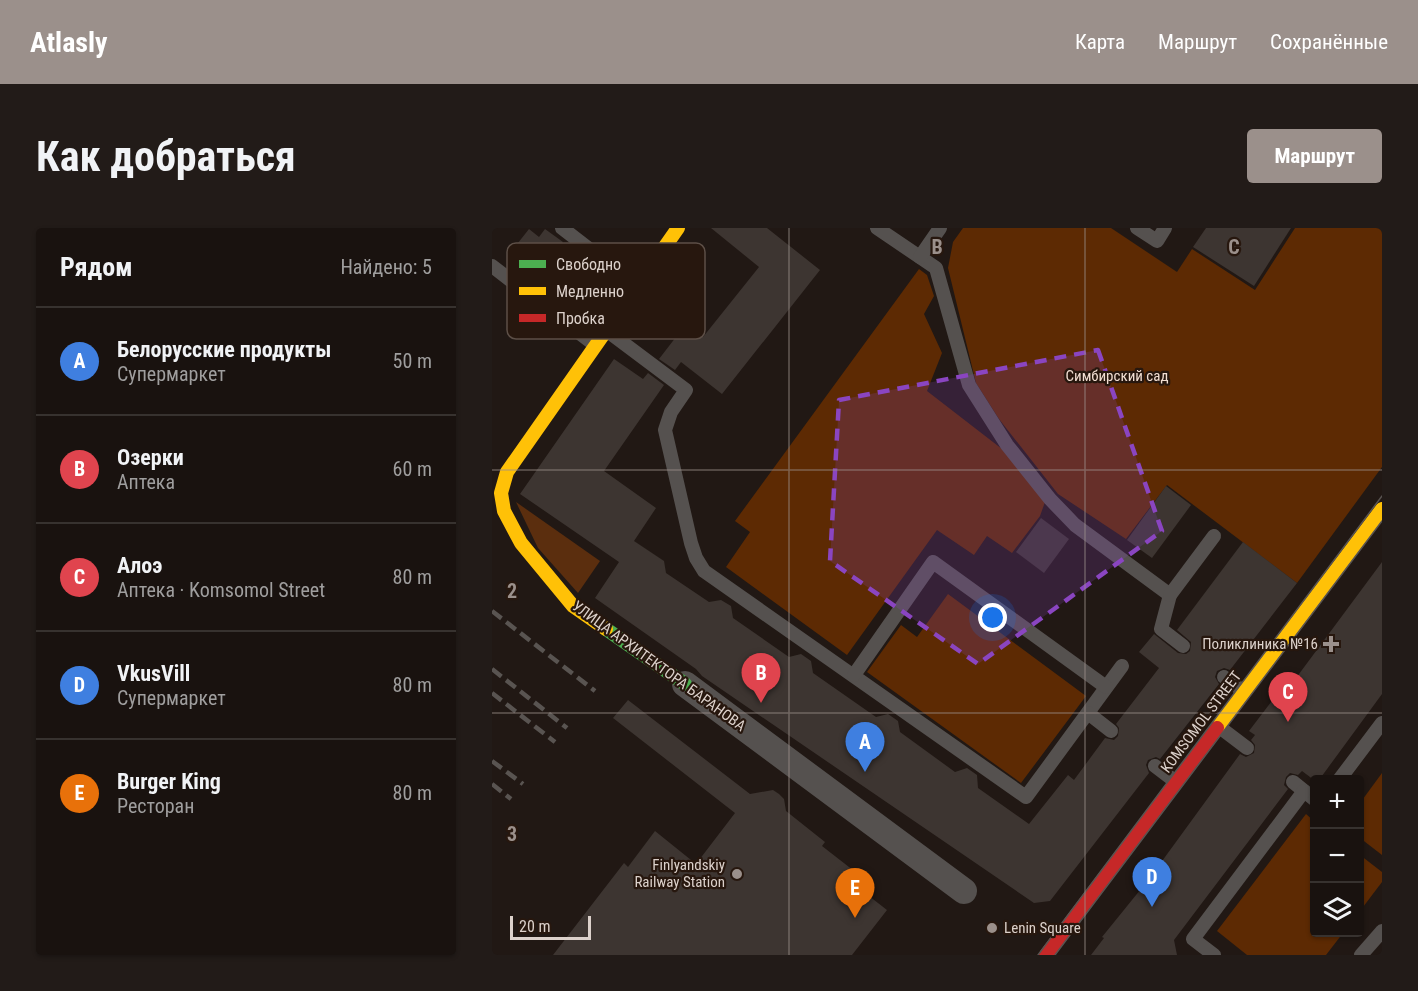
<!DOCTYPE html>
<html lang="ru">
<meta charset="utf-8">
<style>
body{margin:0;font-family:"Roboto Condensed",sans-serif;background:#221b18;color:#f1f3f6}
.controls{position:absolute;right:18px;bottom:18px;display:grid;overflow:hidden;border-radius:6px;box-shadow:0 2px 4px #0004}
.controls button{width:54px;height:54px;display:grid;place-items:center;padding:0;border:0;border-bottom:2px solid #37322f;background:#19120f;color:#f1f3f6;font:30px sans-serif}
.scale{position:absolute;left:18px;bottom:15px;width:81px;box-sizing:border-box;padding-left:6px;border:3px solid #dcd1cb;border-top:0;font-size:16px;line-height:21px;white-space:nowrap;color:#dcd1cb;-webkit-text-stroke:4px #27170e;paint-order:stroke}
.you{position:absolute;left:501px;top:390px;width:21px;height:21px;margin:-15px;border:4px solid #fff;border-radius:50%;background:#1a73e8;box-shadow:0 0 0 9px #1a73e833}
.badge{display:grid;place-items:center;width:39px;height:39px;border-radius:50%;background:#9b908b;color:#fff;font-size:20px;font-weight:700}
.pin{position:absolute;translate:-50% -50px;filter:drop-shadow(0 2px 3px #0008)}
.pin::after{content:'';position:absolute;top:32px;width:21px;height:18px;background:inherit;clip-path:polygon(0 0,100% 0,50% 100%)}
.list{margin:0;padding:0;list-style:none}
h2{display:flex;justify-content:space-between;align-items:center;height:78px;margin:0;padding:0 24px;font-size:26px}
h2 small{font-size:20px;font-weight:400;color:#9f9e9e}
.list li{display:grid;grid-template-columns:39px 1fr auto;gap:18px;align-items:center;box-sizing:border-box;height:108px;padding:0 24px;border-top:2px solid #37322f}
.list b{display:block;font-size:22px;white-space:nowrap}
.list p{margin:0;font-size:20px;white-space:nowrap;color:#9f9e9e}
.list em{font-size:20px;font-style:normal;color:#9f9e9e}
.icon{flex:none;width:33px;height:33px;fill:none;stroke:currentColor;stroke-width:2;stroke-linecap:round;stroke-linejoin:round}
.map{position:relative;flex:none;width:890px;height:727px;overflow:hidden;border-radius:6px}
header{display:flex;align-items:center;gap:36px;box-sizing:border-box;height:84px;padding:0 30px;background:#9b908b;color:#fff}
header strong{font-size:28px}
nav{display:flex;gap:33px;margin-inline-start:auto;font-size:21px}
.intro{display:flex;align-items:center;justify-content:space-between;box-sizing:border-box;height:144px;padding:0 36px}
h1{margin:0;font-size:42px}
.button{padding:15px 27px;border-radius:6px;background:#9b908b;color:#fff;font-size:21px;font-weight:700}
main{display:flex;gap:36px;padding:0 36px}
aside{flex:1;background:#19120f;border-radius:6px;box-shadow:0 2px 4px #0004}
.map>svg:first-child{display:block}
</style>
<header>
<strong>Atlasly</strong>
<nav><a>Карта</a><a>Маршрут</a><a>Сохранённые</a></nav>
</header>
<div class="intro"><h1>Как добраться</h1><a class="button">Маршрут</a></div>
<main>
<aside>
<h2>Рядом<small>Найдено: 5</small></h2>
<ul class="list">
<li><span class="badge" style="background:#3f7fe0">A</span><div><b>Белорусские продукты</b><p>Супермаркет</p></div><em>50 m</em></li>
<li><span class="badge" style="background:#e0444e">B</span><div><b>Озерки</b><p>Аптека</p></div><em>60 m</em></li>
<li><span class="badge" style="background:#e0444e">C</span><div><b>Алоэ</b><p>Аптека · Komsomol Street</p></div><em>80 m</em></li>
<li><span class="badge" style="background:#3f7fe0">D</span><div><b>VkusVill</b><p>Супермаркет</p></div><em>80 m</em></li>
<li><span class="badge" style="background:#e8710a">E</span><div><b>Burger King</b><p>Ресторан</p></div><em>80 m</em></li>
</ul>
</aside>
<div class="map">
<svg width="890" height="727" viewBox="0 0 890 727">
<rect width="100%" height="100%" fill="#211814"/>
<!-- green -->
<g fill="#5d2a03">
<polygon points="471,0 619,0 685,44 700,21 763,62 803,0 890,0 890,239 805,355 675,257 634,311 566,266 507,191 484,155 456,40 461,14"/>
<polygon points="427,41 435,47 442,68 432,86 450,125 435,163 510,221 553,274 548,288 520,325 495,308 482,327 445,302 355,427 234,339 258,304 243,293"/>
<polygon points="456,366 594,468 529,555 375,444 409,397 425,409"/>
<polygon points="890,545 890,627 868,610 868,575"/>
<polygon points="814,586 822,593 822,704 851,705 834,727 755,727 725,703"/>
<polygon points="868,627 890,644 890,654 868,683"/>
</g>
<!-- forest -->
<polygon fill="#5b2e0e" points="24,274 108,333 86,365 46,320"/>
<!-- building -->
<g fill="#3d3531">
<polygon points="219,0 275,0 328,42 230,166 189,134 183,142 167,131 194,96 211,109 267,39"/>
<polygon points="714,0 799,0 762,58 701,19"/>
<polygon points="37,1 47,9 53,1 71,14 65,23 90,42 72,66 18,25"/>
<polygon points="122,131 151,151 156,145 172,157 112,243 164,280 142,313 172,333 174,345 217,374 229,372 239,378 241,390 297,429 309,426 319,433 321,445 384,489 396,486 406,493 408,504 463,544 475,540 485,547 486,560 537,596 576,547 582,552 613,510 622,512 626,508 627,500 624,496 667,440 647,424 662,406 686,425 694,426 698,423 699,414 685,402 751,314 805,355 738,442 732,440 725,443 723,449 727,456 668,531 664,529 656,532 654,537 657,545 558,673 542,675 210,448 204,441 103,370 127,334 28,266"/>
<polygon points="674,258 699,277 660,330 635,312"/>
<polygon points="549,290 577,311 552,345 524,324"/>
<polygon points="890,334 890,466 827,552 822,552 810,543 806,547 798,545 794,549 792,557 796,561 682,712 685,727 599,727 612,710 610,709 657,651 748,526 754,529 762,525 763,517 759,512 763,507 757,503 782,470 787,473"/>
<polygon points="136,472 258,566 281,562 287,566 292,571 294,583 333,614 330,618 375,653 368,661 395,682 360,727 61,727 132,635 136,639 163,603 204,636 243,585 121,490"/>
</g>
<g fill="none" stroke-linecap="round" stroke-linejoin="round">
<!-- lane -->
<g stroke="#55514f" stroke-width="14">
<polyline points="70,0 145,58"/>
<polyline points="385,0 444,40 477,157 515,217 558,271 583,297 678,367 669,401 691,418"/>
<polyline points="645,0 665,13 673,0"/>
<polyline points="428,29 448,0"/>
<polyline points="0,38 103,117"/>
<polyline points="114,102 194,162 179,184 173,202 199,315 204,330 212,343 534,569 630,438"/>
<polyline points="678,367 722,308"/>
<polyline points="362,447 441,334 614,459"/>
<polyline points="732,449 752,464"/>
<polyline points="596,485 619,503"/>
<polyline points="726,498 755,520"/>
<polyline points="663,538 684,554"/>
<polyline points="847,552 890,495"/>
<polyline points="801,554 822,571"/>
<polyline points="722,727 701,711 812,563"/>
<polyline points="869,727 890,703"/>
</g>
<!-- street -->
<polyline stroke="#55514f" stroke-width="26" points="193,456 472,663"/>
<!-- fast -->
<polyline stroke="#4caf50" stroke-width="14" points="114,401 193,456"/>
<!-- slow -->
<g stroke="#ffc107" stroke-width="14">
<polyline points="114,401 81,378 29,315 12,283 9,265 15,244 186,0"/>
<polyline points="725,500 890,281"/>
</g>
<!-- jam -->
<polyline stroke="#c62828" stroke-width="14" points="554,727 725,500"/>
<!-- tram -->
<g stroke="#595451" stroke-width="1.5">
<polyline points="546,727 890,268"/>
<polyline points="563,727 890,293"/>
</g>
<!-- rail -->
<g stroke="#595451" stroke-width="4.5" stroke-dasharray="12 6" stroke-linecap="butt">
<polyline points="0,383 103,463"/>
<polyline points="0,441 75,500"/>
<polyline points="0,465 63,514"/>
<polyline points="0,533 31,556"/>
<polyline points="0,556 19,571"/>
</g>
</g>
<!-- marked area -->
<path fill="#8a45c1" fill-opacity="0.2" stroke="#8a45c1" stroke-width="4.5" stroke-dasharray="12 8" stroke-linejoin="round" d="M606 122 670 303 486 436 338 333 347 172Z"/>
<!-- grid -->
<path fill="none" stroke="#9b908b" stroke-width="1.5" stroke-opacity="0.55" d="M297 0V727M593 0V727M0 242H890M0 485H890"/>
<!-- markers -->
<g fill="#9b908b" stroke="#27170e" stroke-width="2">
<path d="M836 407h6v6h6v6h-6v6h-6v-6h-6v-6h6z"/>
<circle cx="245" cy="646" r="6"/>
<circle cx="500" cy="700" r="6"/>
</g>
<g text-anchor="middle" stroke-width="4.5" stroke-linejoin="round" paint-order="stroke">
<!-- park labels -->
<g font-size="15" fill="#f2ded2" stroke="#27170e">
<text x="625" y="153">Симбирский сад</text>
</g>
<!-- poi labels -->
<g font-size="15" fill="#dcd1cb" stroke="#27170e" text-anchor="end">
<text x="826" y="421">Поликлиника №16</text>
<text x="233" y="642">Finlyandskiy<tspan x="233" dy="17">Railway Station</tspan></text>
<text x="512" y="705" text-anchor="start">Lenin Square</text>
</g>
<!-- street labels -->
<g font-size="15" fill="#dcd1cb" stroke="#27170e">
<text transform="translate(167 438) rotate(36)" y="5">УЛИЦА АРХИТЕКТОРА БАРАНОВА</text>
<text transform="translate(709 494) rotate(-53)" y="5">KOMSOMOL STREET</text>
</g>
</g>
<!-- legend -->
<rect x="15" y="15" width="198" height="96" rx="9" fill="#27170e" stroke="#5d4f47" stroke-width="1.5"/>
<rect x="27" y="32" width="27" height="8" fill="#4caf50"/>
<rect x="27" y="59" width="27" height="8" fill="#ffc107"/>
<rect x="27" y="86" width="27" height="8" fill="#c62828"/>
<g font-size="16" fill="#dcd1cb">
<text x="64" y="42">Свободно</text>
<text x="64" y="69">Медленно</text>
<text x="64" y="96">Пробка</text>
</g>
<g font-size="20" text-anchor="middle" font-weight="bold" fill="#9b908b" stroke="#27170e" stroke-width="4.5" stroke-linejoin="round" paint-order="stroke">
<text x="445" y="26">B</text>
<text x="742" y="26">C</text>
<text x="20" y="370">2</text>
<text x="20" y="613">3</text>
</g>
</svg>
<div class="controls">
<button>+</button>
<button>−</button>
<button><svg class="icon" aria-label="layers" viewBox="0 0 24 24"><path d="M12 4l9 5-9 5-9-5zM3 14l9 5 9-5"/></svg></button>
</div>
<div class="scale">20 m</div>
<div class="you"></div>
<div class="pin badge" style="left:373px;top:544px;background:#3f7fe0">A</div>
<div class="pin badge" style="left:269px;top:475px;background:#e0444e">B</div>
<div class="pin badge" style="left:796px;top:494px;background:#e0444e">C</div>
<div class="pin badge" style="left:660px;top:679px;background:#3f7fe0">D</div>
<div class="pin badge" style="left:363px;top:690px;background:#e8710a">E</div>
</div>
</main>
